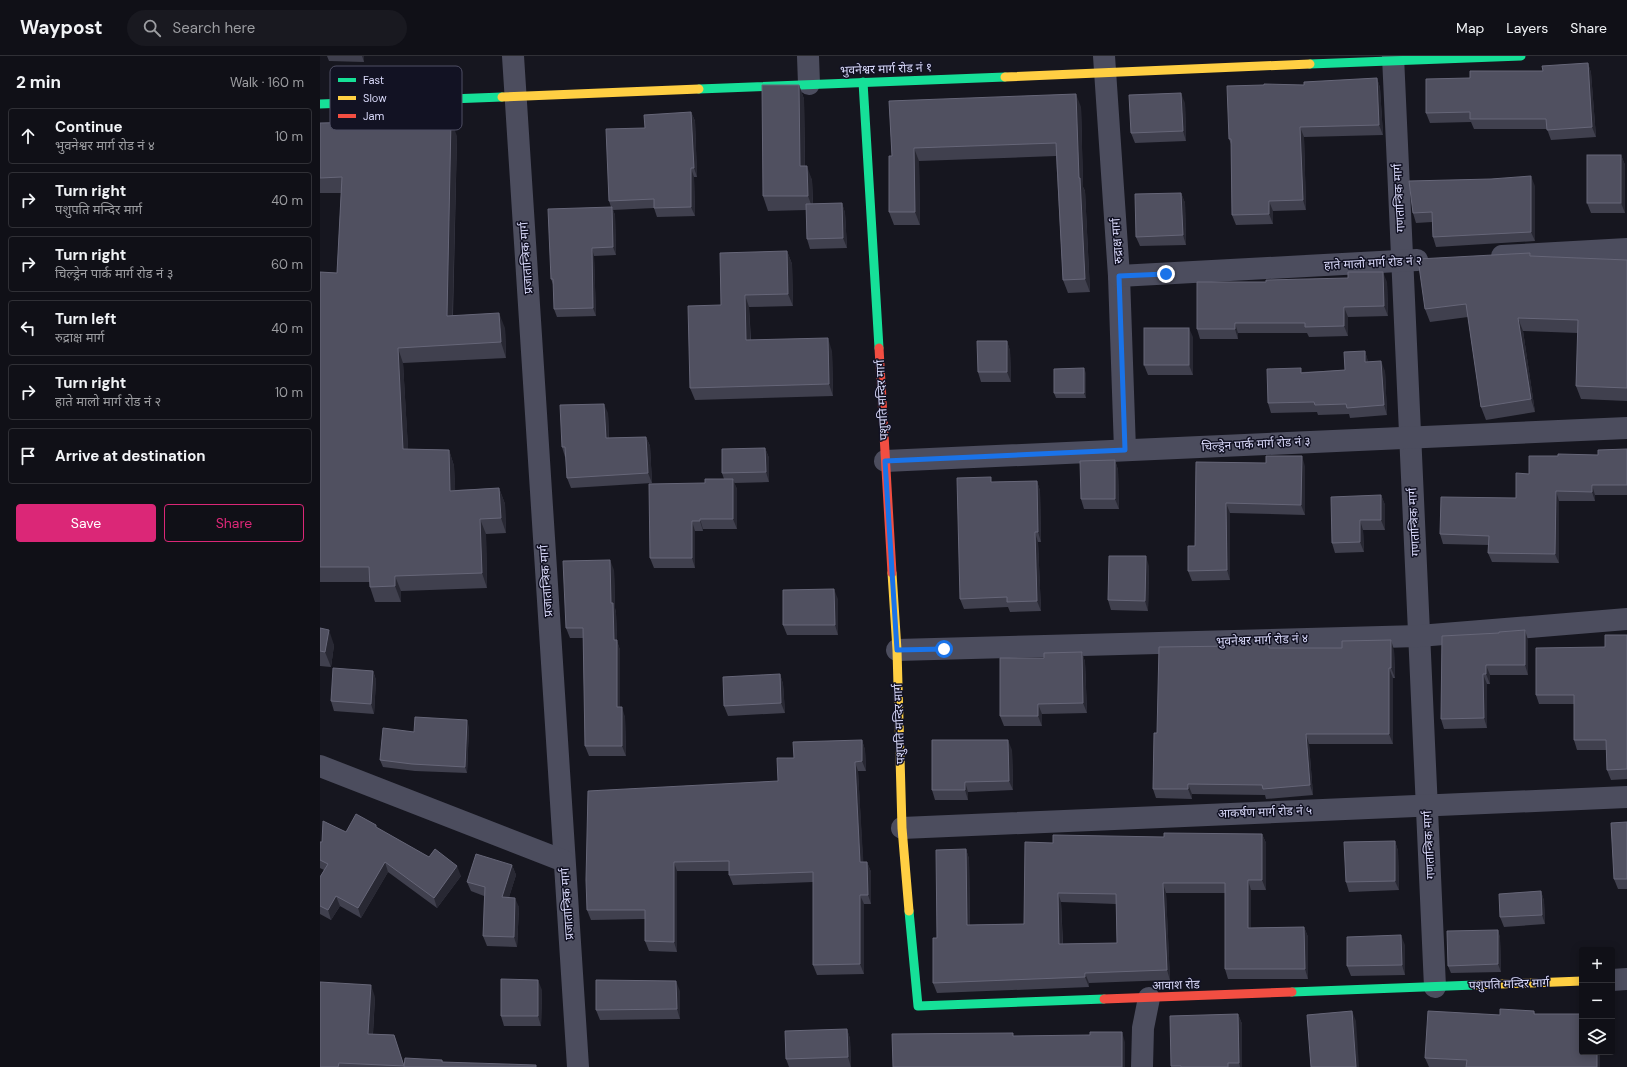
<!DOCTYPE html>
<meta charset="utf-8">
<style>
body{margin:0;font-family:"DM Sans","Noto Sans Devanagari",sans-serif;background:#191920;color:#f1f3f6}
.controls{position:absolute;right:12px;bottom:12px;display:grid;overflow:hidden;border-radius:4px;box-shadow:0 2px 10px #0003}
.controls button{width:36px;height:36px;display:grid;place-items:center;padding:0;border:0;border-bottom:1px solid #303036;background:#101017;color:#f1f3f6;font:20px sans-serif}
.stop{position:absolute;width:12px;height:12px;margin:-9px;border:3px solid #1a73e8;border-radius:50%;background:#fff}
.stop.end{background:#1a73e8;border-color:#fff;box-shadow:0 1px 4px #0008}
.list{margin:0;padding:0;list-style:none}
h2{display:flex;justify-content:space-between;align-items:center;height:52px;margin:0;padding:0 16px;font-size:17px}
h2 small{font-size:13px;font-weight:400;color:#9c9da1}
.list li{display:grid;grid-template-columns:26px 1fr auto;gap:12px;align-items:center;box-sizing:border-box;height:56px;margin:0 8px 8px;padding:0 8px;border:1px solid #303036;border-radius:4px}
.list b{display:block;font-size:15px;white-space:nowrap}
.list p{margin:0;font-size:13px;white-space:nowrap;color:#9c9da1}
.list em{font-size:13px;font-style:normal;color:#9c9da1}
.actions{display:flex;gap:8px;padding:12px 16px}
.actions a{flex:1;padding:9px 0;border:1px solid #db2777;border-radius:4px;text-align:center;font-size:14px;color:#db2777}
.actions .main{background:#db2777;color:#fff}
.icon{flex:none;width:22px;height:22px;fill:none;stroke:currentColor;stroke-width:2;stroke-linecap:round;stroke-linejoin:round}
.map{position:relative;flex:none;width:1307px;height:1011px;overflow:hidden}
header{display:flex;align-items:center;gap:24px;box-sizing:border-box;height:56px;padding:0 20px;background:#101017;border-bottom:1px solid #303036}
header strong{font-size:19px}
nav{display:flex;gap:22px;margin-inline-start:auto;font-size:14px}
.search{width:280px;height:36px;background:#191920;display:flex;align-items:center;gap:10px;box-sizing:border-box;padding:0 14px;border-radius:22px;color:#9c9da1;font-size:15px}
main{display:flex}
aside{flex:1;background:#101017}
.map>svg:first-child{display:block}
</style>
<header>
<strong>Waypost</strong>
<div class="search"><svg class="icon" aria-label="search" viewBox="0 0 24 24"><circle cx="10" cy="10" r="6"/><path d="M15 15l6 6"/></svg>Search here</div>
<nav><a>Map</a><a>Layers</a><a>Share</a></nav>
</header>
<main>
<aside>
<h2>2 min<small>Walk · 160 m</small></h2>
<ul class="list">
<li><svg class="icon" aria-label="ahead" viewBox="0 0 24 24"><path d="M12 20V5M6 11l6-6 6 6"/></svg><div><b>Continue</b><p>भुवनेश्वर मार्ग रोड नं ४</p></div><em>10 m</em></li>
<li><svg class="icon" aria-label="right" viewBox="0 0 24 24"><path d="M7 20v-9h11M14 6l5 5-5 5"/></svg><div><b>Turn right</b><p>पशुपति मन्दिर मार्ग</p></div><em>40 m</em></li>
<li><svg class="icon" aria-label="right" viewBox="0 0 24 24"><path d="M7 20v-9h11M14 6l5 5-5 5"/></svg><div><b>Turn right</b><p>चिल्ड्रेन पार्क मार्ग रोड नं ३</p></div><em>60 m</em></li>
<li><svg class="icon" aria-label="left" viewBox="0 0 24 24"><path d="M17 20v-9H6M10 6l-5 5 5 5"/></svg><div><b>Turn left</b><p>रुद्राक्ष मार्ग</p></div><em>40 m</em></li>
<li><svg class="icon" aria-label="right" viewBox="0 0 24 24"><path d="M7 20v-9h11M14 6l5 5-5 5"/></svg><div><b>Turn right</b><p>हाते मालो मार्ग रोड नं २</p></div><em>10 m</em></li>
<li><svg class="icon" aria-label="arrive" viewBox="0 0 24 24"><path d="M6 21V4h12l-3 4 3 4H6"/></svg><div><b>Arrive at destination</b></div></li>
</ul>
<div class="actions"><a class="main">Save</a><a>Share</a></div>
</aside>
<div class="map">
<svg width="1307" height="1011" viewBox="0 0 1307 1011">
<rect width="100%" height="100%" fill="#16161f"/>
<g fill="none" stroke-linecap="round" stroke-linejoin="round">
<!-- street -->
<g stroke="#4c4d5e" stroke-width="22">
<polyline points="193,0 258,1011"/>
<polyline points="488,0 489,28"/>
<polyline points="784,0 799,220 805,394"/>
<polyline points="1073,0 1115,931"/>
<polyline points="1182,200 1307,193"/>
<polyline points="799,220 1097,204"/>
<polyline points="565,405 1307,372"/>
<polyline points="577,594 1099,580 1307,563"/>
<polyline points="0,710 244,805"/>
<polyline points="582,772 1307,741"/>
<polyline points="1292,924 1307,923"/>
<polyline points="822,1011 823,972 829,942"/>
</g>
<!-- fast -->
<g stroke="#16e098" stroke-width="9">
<polyline points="990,8 1201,0"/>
<polyline points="543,26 559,292"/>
<polyline points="379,33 685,21"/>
<polyline points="0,48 182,41"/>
<polyline points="589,855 598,950 784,943"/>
<polyline points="972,936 1155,929"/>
</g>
<!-- slow -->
<g stroke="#ffcf43" stroke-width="9">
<polyline points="685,21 990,8"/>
<polyline points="182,41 379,33"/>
<polyline points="572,517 577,594 582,772 589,855"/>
<polyline points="1155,929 1262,925"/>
</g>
<!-- jam -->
<g stroke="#f24e42" stroke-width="9">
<polyline points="559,292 572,517"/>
<polyline points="784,943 972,936"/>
</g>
</g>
<!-- wall -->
<g fill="#40404e" fill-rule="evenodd">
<polygon points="7,0 44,0 44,6 9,5"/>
<polygon points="1268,7 1271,17 1276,81 1231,84 1227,73 1154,73 1151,66 1110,67 1106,57 1150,22 1223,15"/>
<polygon points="1057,22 1060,32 1063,79 984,81 986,154 953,155 953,168 916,169 912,159 911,88 909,83 944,29 984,29"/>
<polygon points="479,29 484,43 485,110 492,124 493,148 522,147 525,157 527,192 490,193 487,183 486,154 448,155 443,140"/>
<polygon points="569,45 761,51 763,131 765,135 770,236 748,237 743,224 736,100 599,105 600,169 574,169 569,156 572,100"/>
<polygon points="865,47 866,85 815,87 811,77"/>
<polygon points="371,56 375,65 377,121 374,121 375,160 337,161 334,152 293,154 295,159 296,199 274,200 276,260 237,261 234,253 234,231 231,223 291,151 289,145 325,72"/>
<polygon points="0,67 137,80 133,259 185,272 186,302 83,307 88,393 129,394 134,410 135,434 179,432 185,448 186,477 166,478 167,532 81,535 81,546 55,546 50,531 50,526 0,526 0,216 17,217 21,137 0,137"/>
<polygon points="1301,99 1305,109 1305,157 1271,157 1267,147"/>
<polygon points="1215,130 1215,185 1116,191 1113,181 1112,166 1096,167 1093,157"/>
<polygon points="861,137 865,147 866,189 820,190 816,181"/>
<polygon points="467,195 472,208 473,250 429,251 431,284 512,295 513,340 375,344 370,332 401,249"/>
<polygon points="1210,197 1211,200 1307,204 1307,345 1261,343 1256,330 1258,277 1203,275 1215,356 1166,364 1161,351 1148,261 1110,266 1105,253"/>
<polygon points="1067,226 1068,260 1028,261 1028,280 989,281 987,277 918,277 918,283 880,283 877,273"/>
<polygon points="873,281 873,319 828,319 824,309"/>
<polygon points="687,285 690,295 691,326 661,326 658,316"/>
<polygon points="1045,295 1048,306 1065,315 1067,359 1030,362 1029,358 998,359 997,356 951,357 948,347 982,316 1025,314"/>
<polygon points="766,317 766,342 736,342 734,337"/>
<polygon points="288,357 289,382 326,381 330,390 332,427 251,432 247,422 246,401 245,401 242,391"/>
<polygon points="445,392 449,402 449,426 414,427 417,433 417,473 383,473 383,475 375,475 375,512 334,512 330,502 385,427 404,423 402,417"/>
<polygon points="1307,393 1307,439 1275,439 1275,445 1239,445 1239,507 1172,506 1168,497 1169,489 1123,488 1120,478 1196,442 1209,418 1238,400 1278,399"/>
<polygon points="795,404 798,414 799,453 764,453 761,443"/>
<polygon points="876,406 985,410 985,459 910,457 910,524 872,525 868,515 875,490"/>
<polygon points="717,425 720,435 721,486 718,486 721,555 690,556 688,551 644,553 640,543 673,426"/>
<polygon points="1061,439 1065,449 1065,474 1043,474 1044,496 1015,497 1012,487"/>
<polygon points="829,510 828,555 791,554 788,544"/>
<polygon points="294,514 295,552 296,557 297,585 300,594 300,651 305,661 306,700 269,700 265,690 263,582 250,582 246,572"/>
<polygon points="518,543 518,579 467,579 463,569"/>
<polygon points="0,572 14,589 11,611 0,610"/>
<polygon points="1307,579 1307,723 1291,724 1287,714 1287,694 1257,694 1254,684 1254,648 1219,648 1216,639 1285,591"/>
<polygon points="1122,580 1208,584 1208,619 1170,619 1170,628 1167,628 1167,672 1124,673 1121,663"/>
<polygon points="951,592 1074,594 1075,622 1073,622 1073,688 989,688 993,739 946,743 945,739 872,738 872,743 836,742 833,733 837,677"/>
<polygon points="762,596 765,606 767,657 722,658 722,670 684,670 680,660 724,602"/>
<polygon points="53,615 56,624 54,658 14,655 11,645"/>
<polygon points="460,618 463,628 465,657 408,660 404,650"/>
<polygon points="149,671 147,717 95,715 63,711 60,704 94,676"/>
<polygon points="542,684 545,694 546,715 538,715 543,806 547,806 551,816 551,848 544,848 544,918 497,919 493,909 493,826 413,829 409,819 409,815 357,815 357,896 329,895 325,885 325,863 271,864 267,854 458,725 474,702"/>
<polygon points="692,694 693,734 648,736 648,744 615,744 612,734"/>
<polygon points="1307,766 1307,833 1298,833 1294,823"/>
<polygon points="57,772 141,820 117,852 68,816 41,862 20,850 11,864 0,858 0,821 4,814 0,812 0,786 2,786 26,776"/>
<path d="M942 778 946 787V834H931V872L984 871 988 881V923H908L905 913V837H846L850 924 769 927V931L617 937 613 927 617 882 646 793 649 803 650 869 704 868 733 787 844 781ZM741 846 796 848 797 887 743 888Z"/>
<polygon points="1075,785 1078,795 1079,834 1029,836 1026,826"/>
<polygon points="192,809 196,819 189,841 199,851 197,891 167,890 163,880 164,840 151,835 147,826"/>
<polygon points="1221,835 1224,845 1225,868 1184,871 1180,861"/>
<polygon points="1178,874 1180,882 1181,916 1131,917 1128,910"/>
<polygon points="1085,889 1085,919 1031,920 1027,910"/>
<polygon points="222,934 221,970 184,970 181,960"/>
<polygon points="360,935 360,963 280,964 276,954"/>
<polygon points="55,941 53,978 74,979 84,1010 122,1004 123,1006 216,1011 0,1011"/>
<polygon points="1214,955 1215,958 1262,996 1280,996 1280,1011 1109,1011 1105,1002 1180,959"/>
<polygon points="918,958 922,968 922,1011 851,1011 851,1010"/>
<polygon points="527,973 530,983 531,1011 469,1011 466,1003"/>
</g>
<!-- shaded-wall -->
<g fill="#282833">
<polygon points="42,0 44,0 44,6"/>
<polygon points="1268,7 1271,17 1276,81 1272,71"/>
<polygon points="1057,22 1060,32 1063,79 1059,69"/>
<polygon points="479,29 484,43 485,124 480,110"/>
<polygon points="861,37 865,47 866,85 863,75"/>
<polygon points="756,38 761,51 763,131 765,135 770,236 765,223 759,122"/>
<polygon points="371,56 375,65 377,121 374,112"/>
<polygon points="131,64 137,80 132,275 127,260"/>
<polygon points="980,71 984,81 986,154 983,144"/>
<polygon points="594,92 599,105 600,169 595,156"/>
<polygon points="1301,99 1305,109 1305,157 1301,147"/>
<polygon points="487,110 492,124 493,154 488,140"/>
<polygon points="371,112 374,121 375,160 371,151"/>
<polygon points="1211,120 1215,130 1215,185 1211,176"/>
<polygon points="861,137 865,147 866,189 863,179"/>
<polygon points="949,145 953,155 953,168 949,158"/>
<polygon points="522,147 525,157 527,192 523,182"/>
<polygon points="292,151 295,159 296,199 293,191"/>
<polygon points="272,192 274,200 276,260 273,252"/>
<polygon points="467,195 472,208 473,250 468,238"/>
<polygon points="1063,216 1067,226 1068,260 1064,250"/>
<polygon points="425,239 429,251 431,297 426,284"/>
<polygon points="1024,251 1028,261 1028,280 1024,270"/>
<polygon points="179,257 185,272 186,302 181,286"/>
<polygon points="1198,262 1203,275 1215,356 1211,343"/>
<polygon points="915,267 918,277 918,283 915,273"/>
<polygon points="869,272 873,281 873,319 869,309"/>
<polygon points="508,282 512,295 513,340 509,328"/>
<polygon points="687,285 690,295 691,326 687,316"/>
<polygon points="78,292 83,307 89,408 83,393"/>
<polygon points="1045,295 1048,305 1049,315 1045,306"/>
<polygon points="1061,305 1065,315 1067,359 1064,349"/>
<polygon points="764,312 766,317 766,342 764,337"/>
<polygon points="284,348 288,357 289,392 286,382"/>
<polygon points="326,381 330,390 332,427 328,417"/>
<polygon points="445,392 449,402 449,426 446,416"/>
<polygon points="129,394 134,410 136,450 130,435"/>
<polygon points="982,400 985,410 985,459 981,449"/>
<polygon points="795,404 798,414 799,453 795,443"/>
<polygon points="413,423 417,433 417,473 413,463"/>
<polygon points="717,425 720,435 721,486 718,476"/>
<polygon points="1272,429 1275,439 1275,445 1272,436"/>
<polygon points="179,432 185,448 186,477 181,462"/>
<polygon points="1236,435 1239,445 1239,507 1235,498"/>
<polygon points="1061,439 1065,449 1065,474 1061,464"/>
<polygon points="906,447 910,457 910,524 907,514"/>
<polygon points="160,463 166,478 167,532 162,517"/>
<polygon points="380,463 383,473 383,475 380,465"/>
<polygon points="1040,464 1043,474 1044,496 1040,486"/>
<polygon points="372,465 375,475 375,512 372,502"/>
<polygon points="715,476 718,486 721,555 717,545"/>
<polygon points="826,500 829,510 828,555 825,545"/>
<polygon points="290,504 294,514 295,552 296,557 297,585 300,594 300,661 297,651 294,584 291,547"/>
<polygon points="75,520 81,535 81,546 75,530"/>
<polygon points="514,533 518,543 518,579 515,569"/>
<polygon points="9,574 14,589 11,611 5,596"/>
<polygon points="1205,574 1208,584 1208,619 1205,609"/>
<polygon points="1071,584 1074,594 1075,622 1071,612"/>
<polygon points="762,596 765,606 767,657 763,647"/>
<polygon points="1166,609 1170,619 1170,628 1166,618"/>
<polygon points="1069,612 1073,622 1073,688 1069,678"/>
<polygon points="53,615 56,624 54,658 51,648"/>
<polygon points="460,618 463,628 465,657 461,647"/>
<polygon points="1163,618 1167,628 1167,672 1164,662"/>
<polygon points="718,648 722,658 722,670 718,660"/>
<polygon points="302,651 305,661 306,700 302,690"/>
<polygon points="147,664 149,671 147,717 145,711"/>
<polygon points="986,678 989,688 993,739 990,729"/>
<polygon points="542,684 545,694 546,715 542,705"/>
<polygon points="688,684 692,694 693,734 689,725"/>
<polygon points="535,706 538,715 544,816 540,806"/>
<polygon points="645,726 648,736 648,744 645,734"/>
<polygon points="868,728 872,738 872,743 868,733"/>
<polygon points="942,778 946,787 946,834 942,824"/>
<polygon points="1075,785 1078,795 1079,834 1075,825"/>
<polygon points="646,793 649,803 650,879 647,869"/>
<polygon points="65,806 68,816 41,862 38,852"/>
<polygon points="354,806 357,815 357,896 354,886"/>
<polygon points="547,806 551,816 551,848 548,839"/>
<polygon points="192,809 196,819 186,851 182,841"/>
<polygon points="137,810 141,820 117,852 114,842"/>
<polygon points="928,824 931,834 931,881 928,872"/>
<polygon points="843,827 846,837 850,924 847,914"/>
<polygon points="1221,835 1224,845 1225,868 1222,859"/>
<polygon points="738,837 741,846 743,898 739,888"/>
<polygon points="540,839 544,848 544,918 540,908"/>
<polygon points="16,840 20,850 11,864 8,854"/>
<polygon points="195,842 199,851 197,891 194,881"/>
<polygon points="984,871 988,881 988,923 985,913"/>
<polygon points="1178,874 1180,882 1181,916 1178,908"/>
<polygon points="1081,879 1085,889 1085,919 1082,909"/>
<polygon points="765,917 769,927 769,931 765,921"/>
<polygon points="218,924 222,934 221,970 218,960"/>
<polygon points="356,925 360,935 360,963 357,953"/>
<polygon points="51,929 55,941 52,990 48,978"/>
<polygon points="1032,955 1036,965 1039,1011 1036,1011"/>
<polygon points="918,958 922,968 922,1011 920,1011 919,1007"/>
<polygon points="527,973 530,983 531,1011 528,1001"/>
<polygon points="802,976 805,986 805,1011 802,1011"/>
<rect x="1277" y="996" width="3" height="15"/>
</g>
<!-- building -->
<g fill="#505060" stroke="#666678" fill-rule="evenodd">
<polygon points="1268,7 1272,71 1227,74 1226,63 1150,63 1150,56 1106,57 1106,23 1150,22 1150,15 1223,15 1222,10"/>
<polygon points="1057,22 1059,69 980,71 983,144 949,145 949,158 912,159 911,83 909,83 907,30 944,29 944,28 984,29 984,26"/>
<polygon points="442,29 479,29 480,110 487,110 488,140 443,140"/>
<polygon points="861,37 863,75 811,77 809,39"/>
<polygon points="756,38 759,122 760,122 765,223 743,224 736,87 594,92 595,156 569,156 569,100 572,100 569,45"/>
<polygon points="371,56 374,112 371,112 371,151 334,152 334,143 289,145 286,73 325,72 324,59"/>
<polygon points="131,64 127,260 179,257 181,286 78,292 83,393 129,394 130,435 179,432 181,462 160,463 162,517 75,520 75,530 50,531 49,511 0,511 0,216 17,217 22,121 0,122 0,67"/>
<rect x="1267" y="99" width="34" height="48"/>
<polygon points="1211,120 1211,176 1113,181 1112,156 1093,157 1089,125 1171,123"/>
<polygon points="861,137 863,179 816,181 815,138"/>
<polygon points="522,147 523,182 487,183 486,148"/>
<polygon points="292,151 293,191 272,192 273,252 234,253 233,223 231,223 228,153"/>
<polygon points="467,195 468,238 425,239 426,284 508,282 509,328 370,332 368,250 401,249 400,197"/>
<polygon points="1210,197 1210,200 1307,204 1307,332 1256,330 1258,264 1198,262 1211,343 1161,351 1146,248 1105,253 1098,203"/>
<polygon points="1028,216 1063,216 1064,250 1024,251 1024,270 985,271 985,267 915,267 915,273 877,273 877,226 946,226 946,224 1028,222"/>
<rect x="824" y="272" width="45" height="37"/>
<polygon points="657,285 687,285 687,316 658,316"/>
<polygon points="1045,295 1045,306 1061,305 1064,349 1027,352 1026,348 995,349 994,346 948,347 947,313 981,312 981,317 1025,314 1024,296"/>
<polygon points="764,312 764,337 734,337 734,313"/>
<polygon points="284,348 286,382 326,381 328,417 247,422 245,391 242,391 240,349"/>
<polygon points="445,392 446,416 402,417 402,393"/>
<polygon points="1307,393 1307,429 1272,429 1272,436 1236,435 1235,498 1168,497 1169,480 1120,478 1121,441 1196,442 1196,417 1209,418 1209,400 1238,400 1238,398 1278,399 1278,394"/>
<polygon points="946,400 982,400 981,449 906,447 907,514 868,515 868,490 875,490 876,406 946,407"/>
<polygon points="795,404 795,443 761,443 760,405"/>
<polygon points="671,421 671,426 717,425 718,476 715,476 717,545 687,546 687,541 640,543 637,422"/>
<polygon points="385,423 413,423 413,463 380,463 380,465 372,465 372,502 330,502 329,428 385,427"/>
<polygon points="1061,439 1061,464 1040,464 1040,486 1012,487 1011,441"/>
<polygon points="789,500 826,500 825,545 788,544"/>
<polygon points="290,504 291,547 293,547 294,584 297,584 297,651 302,651 302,690 265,690 263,572 246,572 243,505"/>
<polygon points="514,533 515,569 463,569 463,534"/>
<polygon points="0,572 9,574 5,596 0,595"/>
<polygon points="1205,574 1205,609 1166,609 1166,618 1163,618 1164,662 1121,663 1122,580 1179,577 1179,576"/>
<polygon points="1285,579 1307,579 1307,713 1287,714 1286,684 1254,684 1254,639 1216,639 1216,592 1285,591"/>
<polygon points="1071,584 1071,612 1069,612 1069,678 986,678 990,729 943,733 942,729 868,728 868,733 833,733 834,677 837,677 839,591 916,590 916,587 949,587 949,592 1022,592 1022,585"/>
<polygon points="762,596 763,647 718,648 718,660 680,660 680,602 724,602 724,597"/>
<polygon points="13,612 53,615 51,648 11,645"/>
<polygon points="460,618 461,647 404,650 403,621"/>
<polygon points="95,661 147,664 145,711 92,708 60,704 63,672 94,676"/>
<polygon points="542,684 542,705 535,706 540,806 547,806 548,839 540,839 540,908 493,909 493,816 409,819 409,805 354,806 354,886 325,885 325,854 267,854 266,824 268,735 458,725 457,702 474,702 473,686"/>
<polygon points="612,684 688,684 689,725 645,726 645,734 612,734"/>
<polygon points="36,758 56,769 56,771 109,801 115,793 137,810 114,842 65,806 38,852 16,840 8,854 0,850 0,821 8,808 0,804 0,786 2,786 3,765 26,776"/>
<polygon points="1307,766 1307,823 1294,823 1291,767"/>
<path d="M844 777 942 778V824H928V872L984 871 985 913H905V827H843L847 914 765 917V921L613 927V882H617L616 794 646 793 647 869 704 868 705 786 733 787V779L844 781ZM738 837 796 838 797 887 739 888Z"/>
<polygon points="1075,785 1075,825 1026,826 1024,786"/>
<polygon points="156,798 192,809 182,841 195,842 194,881 163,880 165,831 147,826"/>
<polygon points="1221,835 1222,859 1180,861 1179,838"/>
<polygon points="1178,874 1178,908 1128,910 1127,875"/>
<polygon points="1081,879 1082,909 1027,910 1027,881"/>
<polygon points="181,923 218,924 218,960 181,960"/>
<polygon points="276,924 356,925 357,953 276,954"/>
<polygon points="0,926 51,929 48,978 74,979 84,1010 19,1007 18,1011 0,1011"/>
<polygon points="1180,953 1214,955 1214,958 1262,958 1262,996 1277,996 1277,1011 1146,1011 1147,1004 1105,1002 1108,955 1180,959"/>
<polygon points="1032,955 1036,1011 991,1011 987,959"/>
<polygon points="918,958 919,1007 908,1007 908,1011 861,1011 861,1010 851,1010 850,960"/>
<polygon points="527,973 528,1001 466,1003 465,975"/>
<polygon points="770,976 802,976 802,1011 573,1011 572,978 693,977 693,980 770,979"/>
<polygon points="85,1002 122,1004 122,1006 216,1009 216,1011 84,1011"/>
</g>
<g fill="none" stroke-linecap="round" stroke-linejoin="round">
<!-- route -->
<polyline stroke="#1a73e8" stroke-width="5" points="624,593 577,594 565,405 805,394 799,220 846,218"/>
</g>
<g text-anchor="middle" stroke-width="3" stroke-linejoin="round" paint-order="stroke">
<!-- street labels -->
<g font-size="12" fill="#d9d9fa" stroke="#121223">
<text transform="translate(566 13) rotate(-2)" y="4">भुवनेश्वर मार्ग रोड नं १</text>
<text transform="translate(1079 142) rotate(-93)" y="4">गणतान्त्रिक मार्ग</text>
<text transform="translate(797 185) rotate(-94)" y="4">रुद्राक्ष मार्ग</text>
<text transform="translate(206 202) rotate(-94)" y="4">प्रजातान्त्रिक मार्ग</text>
<text transform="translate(1053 207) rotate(-3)" y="4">हाते मालो मार्ग रोड नं २</text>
<text transform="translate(562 344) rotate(-93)" y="4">पशुपति मन्दिर मार्ग</text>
<text transform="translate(936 388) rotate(-3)" y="4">चिल्ड्रेन पार्क मार्ग रोड नं ३</text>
<text transform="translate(1094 466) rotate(-93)" y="4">गणतान्त्रिक मार्ग</text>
<text transform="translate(226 525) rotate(-94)" y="4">प्रजातान्त्रिक मार्ग</text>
<text transform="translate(942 584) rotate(-2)" y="4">भुवनेश्वर मार्ग रोड नं ४</text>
<text transform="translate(579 668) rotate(-92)" y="4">पशुपति मन्दिर मार्ग</text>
<text transform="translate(945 756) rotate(-2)" y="4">आकर्षण मार्ग रोड नं ५</text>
<text transform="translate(1109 789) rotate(-93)" y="4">गणतान्त्रिक मार्ग</text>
<text transform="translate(247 848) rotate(-94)" y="4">प्रजातान्त्रिक मार्ग</text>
<text transform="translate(1189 928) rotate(-2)" y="4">पशुपति मन्दिर मार्ग</text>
<text transform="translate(856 929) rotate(-2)" y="4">आवाश रोड</text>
</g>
</g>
<!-- legend -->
<rect x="10" y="10" width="132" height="64" rx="6" fill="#121223" stroke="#4e4e64" stroke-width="1"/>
<rect x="18" y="22" width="18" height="4" fill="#16e098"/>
<rect x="18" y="40" width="18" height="4" fill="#ffcf43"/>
<rect x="18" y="58" width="18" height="4" fill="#f24e42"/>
<g font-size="11" fill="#d9d9fa">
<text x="43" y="28">Fast</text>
<text x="43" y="46">Slow</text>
<text x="43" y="64">Jam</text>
</g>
</svg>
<div class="controls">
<button>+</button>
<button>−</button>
<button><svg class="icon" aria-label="layers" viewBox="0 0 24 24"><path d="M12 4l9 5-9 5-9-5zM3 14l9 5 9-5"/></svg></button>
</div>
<div class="stop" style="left:624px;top:593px"></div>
<div class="stop end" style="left:846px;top:218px"></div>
</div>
</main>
